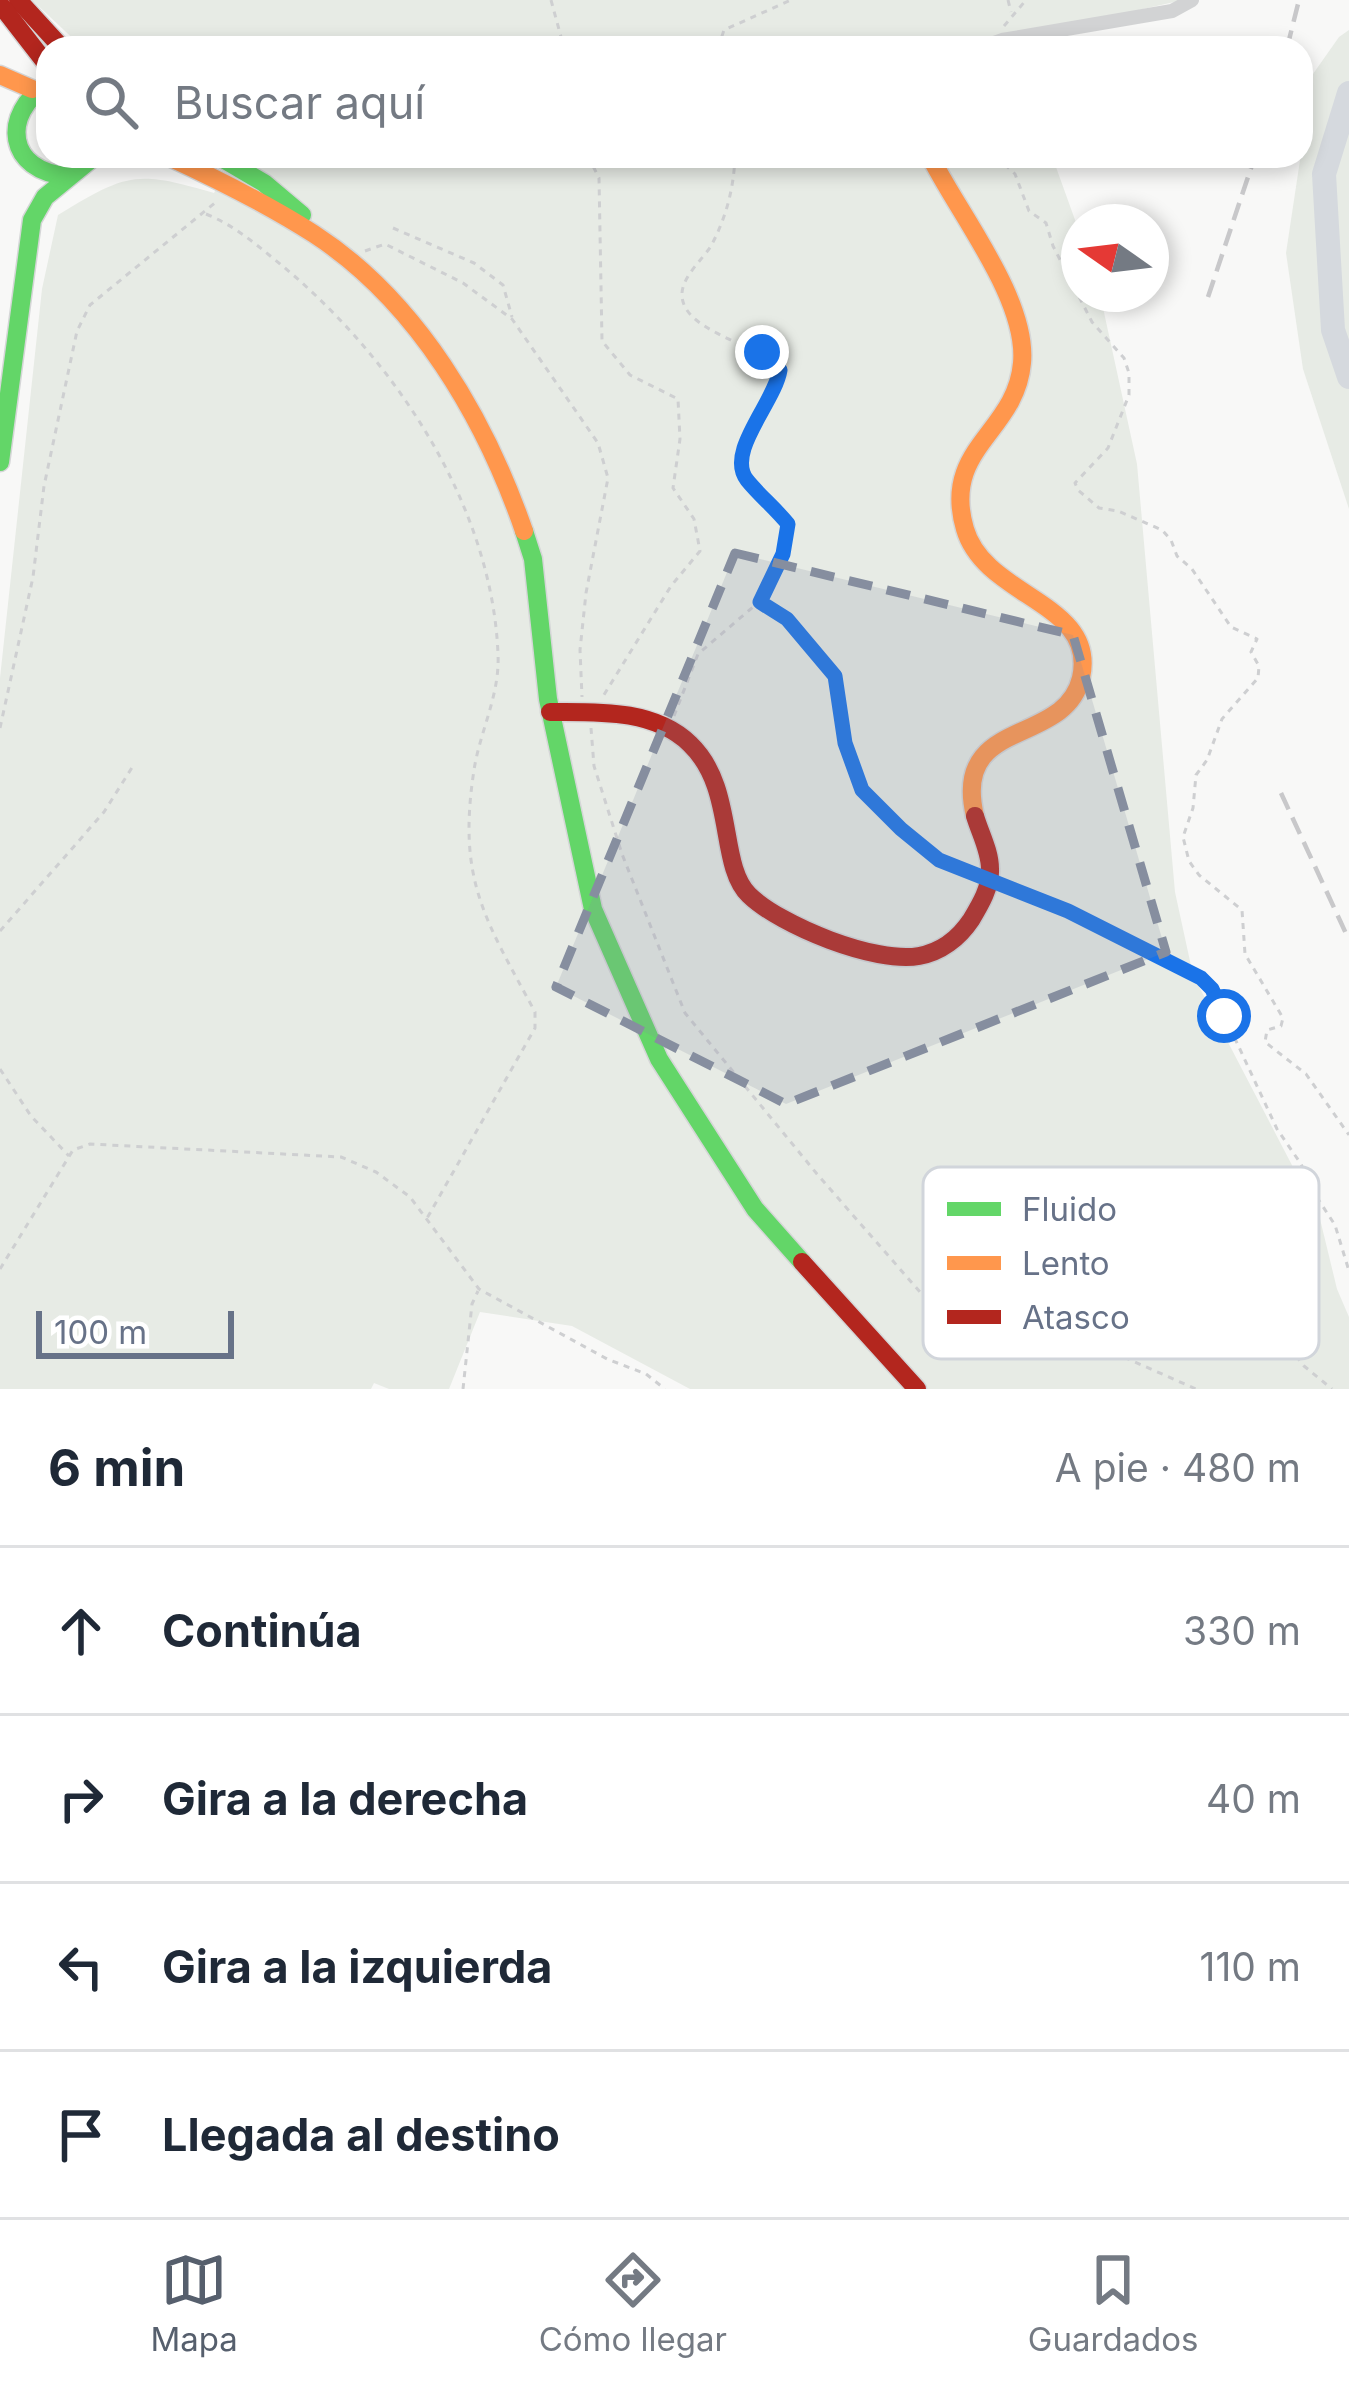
<!DOCTYPE html>
<html lang="es">
<meta charset="utf-8">
<style>
body{margin:0;font-family:Inter,sans-serif;background:#f2f2f3;color:#1f2937}
.compass{position:absolute;left:1061px;top:204px;width:108px;height:108px;border-radius:50%;background:#fff;box-shadow:0 6px 18px #0003;rotate:284deg}
.scale{position:absolute;left:36px;bottom:30px;width:198px;box-sizing:border-box;padding-left:12px;border:6px solid #677288;border-top:0;font-size:33px;line-height:42px;white-space:nowrap;color:#677288;-webkit-text-stroke:9px #fff;paint-order:stroke}
.stop{position:absolute;width:36px;height:36px;margin:-27px;border:9px solid #1a73e8;border-radius:50%;background:#fff}
.stop.end{background:#1a73e8;border-color:#fff;box-shadow:0 3px 12px #0008}
.list{margin:0;padding:0;list-style:none}
h2{display:flex;justify-content:space-between;align-items:center;height:156px;margin:0;padding:0 48px;font-size:51px}
h2 small{font-size:39px;font-weight:400;color:#747a83}
.list li{display:grid;grid-template-columns:78px 1fr auto;gap:36px;align-items:center;box-sizing:border-box;height:168px;padding:0 48px;border-top:3px solid #e0e1e3}
.list b{display:block;font-size:45px;white-space:nowrap}
.list em{font-size:39px;font-style:normal;color:#747a83}
.icon{flex:none;width:66px;height:66px;fill:none;stroke:currentColor;stroke-width:2;stroke-linecap:round;stroke-linejoin:round}
.map{position:relative;flex:none;width:1349px;height:1389px;overflow:hidden}
.search{position:absolute;background:#fff;box-shadow:0 6px 18px #0003;left:36px;right:36px;top:36px;height:132px;display:flex;align-items:center;gap:30px;box-sizing:border-box;padding:0 42px;border-radius:36px;color:#747a83;font-size:45px}
.sheet{height:828px;background:#fff}
nav{display:flex;justify-content:space-around;align-items:center;box-sizing:border-box;height:168px;border-top:3px solid #e0e1e3;background:#fff;font-size:33px;color:#747a83}
nav a{display:grid;justify-items:center;gap:6px}
nav .on{color:#565f6d}
.map>svg:first-child{display:block}
</style>
<div class="map">
<svg width="1349" height="1389" viewBox="0 0 1349 1389">
<rect width="100%" height="100%" fill="#f8f8f7"/>
<!-- green -->
<g fill="#e7ebe5">
<polygon points="32,0 1183,0 1011,39 1015,48 83,48"/>
<polygon points="1349,30 1349,509 1303,369 1286,253 1313,74 1339,37"/>
<path d="M233 156H1052L1079 231V294H1100L1137 464 1175 892 1193 975 1320 1219 1337 1289 1349 1317V1389H690L572 1326 480 1312 449 1389H389L374 1383 371 1389H0V678L42 289 58 215C127 173 136 170 214 193Z"/>
</g>
<g fill="none" stroke-linecap="round" stroke-linejoin="round">
<!-- river -->
<polyline stroke="#d5d9de" stroke-width="24" points="1349,93 1324,174 1333,330 1349,377"/>
<defs>
<g id="fast">
<path d="M48 84C0 114 7 172 68 176"/>
<polyline points="218,156 264,183 302,215"/>
<polyline points="0,462 32,220 45,197 95,156"/>
<polyline points="524,531 533,559 548,699 593,909 659,1059 755,1209 802,1262"/>
</g>
<g id="slow">
<polyline points="0,75 32,89"/>
<path d="M167 156C217 179 267 204 314 234 417 301 485 418 524 531"/>
<path d="M930 156C958 213 1028 299 1022 363 1016 433 941 448 965 529 985 598 1098 602 1081 678 1065 747 951 716 975 816"/>
</g>
<g id="jam">
<polyline points="18,0 62,48"/>
<polyline points="0,4 48,66"/>
<path d="M550 712C597 712 654 709 690 744 736 788 718 865 749 895 781 926 876 964 919 956 941 952 959 938 971 920 980 905 991 887 990 869 990 851 980 833 975 816"/>
<polyline points="802,1262 917,1389"/>
</g>
</defs>
<!-- fast casing -->
<use href="#fast" stroke="#d5d6d7" stroke-width="21"/>
<!-- slow casing -->
<use href="#slow" stroke="#d5d6d7" stroke-width="21"/>
<!-- jam casing -->
<use href="#jam" stroke="#d5d6d7" stroke-width="21"/>
<!-- path -->
<g stroke="#cecfd1" stroke-width="3" stroke-dasharray="6 6" stroke-linecap="butt">
<polyline points="551,0 564,48"/>
<polyline points="1008,0 1011,12"/>
<polyline points="1004,26 1026,0"/>
<polyline points="718,48 724,30 791,0"/>
<polyline points="588,156 599,178 602,341 630,375 678,399 680,439 673,488 694,519 700,551 671,586 602,698"/>
<polyline points="996,156 1015,174 1029,211 1046,223 1053,246 1092,322 1124,358 1129,373 1129,395 1108,448 1075,483 1078,490 1099,508 1118,511 1162,530 1171,540 1177,556 1192,569 1231,627 1257,639 1251,652 1259,666 1258,678 1222,719 1207,760 1196,775 1193,808 1183,837 1189,861 1199,875 1242,910 1245,954 1283,1018 1281,1026 1267,1030 1265,1042 1306,1074 1349,1135"/>
<path d="M206 214C233 225 252 241 274 259 390 352 492 502 498 654 500 695 480 731 474 770 457 880 485 919 535 1012V1028L426 1220"/>
<polyline points="393,228 474,263 503,285 512,317"/>
<polyline points="365,251 385,244 463,283 512,319 598,443 608,478 586,593 580,650 582,697"/>
<polyline points="760,601 787,619 835,675 845,743 862,790 939,860 972,872"/>
<path d="M674 716 698 654 760 601 783 554 788 524C775 508 759 495 747 480 725 452 775 402 780 371 758 342 680 332 682 293 683 276 702 260 711 246 726 218 734 188 735 156"/>
<polyline points="0,728 33,577 44,486 77,331 90,305 216,202"/>
<path d="M591 728 594 766 622 854 685 1013 817 1174 941 1316C975 1327 971 1358 1014 1343L1023 1321 1034 1310 1062 1316 1119 1355 1196 1389"/>
<polyline points="1003,884 1171,961 1212,989 1277,1129 1301,1164 1314,1193 1335,1225 1349,1271"/>
<polyline points="0,931 104,812 133,766"/>
<polyline points="0,1069 31,1116 69,1156"/>
<polyline points="0,1269 73,1150 90,1144 341,1157 376,1172 410,1197 479,1289 607,1359 646,1374 665,1389"/>
<path d="M1023 1321 1026 1292C1057 1271 1091 1272 1123 1289 1134 1294 1145 1303 1157 1302 1188 1301 1204 1278 1236 1280L1304 1366 1332 1389"/>
<polyline points="463,1389 472,1304 478,1291"/>
</g>
<!-- street -->
<polyline stroke="#d2d3d4" stroke-width="14" points="979,48 1002,40 1172,11 1192,0"/>
<!-- fast -->
<use href="#fast" stroke="#63d668" stroke-width="18"/>
<!-- slow -->
<use href="#slow" stroke="#ff974d" stroke-width="18"/>
<!-- jam -->
<use href="#jam" stroke="#b3261e" stroke-width="18"/>
<!-- rail -->
<g stroke="#c8c8ca" stroke-width="4.5" stroke-dasharray="18 9" stroke-linecap="butt">
<polyline points="1287,48 1299,0"/>
<polyline points="1208,297 1255,156"/>
<polyline points="1281,793 1349,940"/>
</g>
</g>
<g fill="none" stroke-linecap="round" stroke-linejoin="round">
<!-- route -->
<path stroke="#1a73e8" stroke-width="15" d="M762 352 780 370C775 402 725 452 747 480 759 495 775 508 788 524L783 554 760 602 787 619 835 676 845 743 862 790 901 829 939 860 1068 911 1201 978 1212 989 1224 1016"/>
</g>
<!-- marked area -->
<path fill="#868e9f" fill-opacity="0.2" stroke="#868e9f" stroke-width="9" stroke-dasharray="24 15" stroke-linejoin="round" d="M735 553 1073 635 1166 952 786 1104 556 987Z"/>
<!-- legend -->
<rect x="923" y="1167" width="396" height="192" rx="18" fill="#fff" stroke="#d1d5db" stroke-width="3"/>
<rect x="947" y="1202" width="54" height="14" fill="#63d668"/>
<rect x="947" y="1256" width="54" height="14" fill="#ff974d"/>
<rect x="947" y="1310" width="54" height="14" fill="#b3261e"/>
<g font-size="33" fill="#677288">
<text x="1022" y="1221">Fluido</text>
<text x="1022" y="1275">Lento</text>
<text x="1022" y="1329">Atasco</text>
</g>
</svg>
<svg class="compass" viewBox="-18 -18 36 36"><path d="M0-13l5 13h-10z" fill="#e53935"/><path d="M0 13l5-13h-10z" fill="#747a83"/></svg>
<div class="scale">100 m</div>
<div class="stop" style="left:1224px;top:1016px"></div>
<div class="stop end" style="left:762px;top:352px"></div>
<div class="search"><svg class="icon" aria-label="search" viewBox="0 0 24 24"><circle cx="10" cy="10" r="6"/><path d="M15 15l6 6"/></svg>Buscar aquí</div>
</div>
<section class="sheet">
<h2>6 min<small>A pie · 480 m</small></h2>
<ul class="list">
<li><svg class="icon" aria-label="ahead" viewBox="0 0 24 24"><path d="M12 20V5M6 11l6-6 6 6"/></svg><div><b>Continúa</b></div><em>330 m</em></li>
<li><svg class="icon" aria-label="right" viewBox="0 0 24 24"><path d="M7 20v-9h11M14 6l5 5-5 5"/></svg><div><b>Gira a la derecha</b></div><em>40 m</em></li>
<li><svg class="icon" aria-label="left" viewBox="0 0 24 24"><path d="M17 20v-9H6M10 6l-5 5 5 5"/></svg><div><b>Gira a la izquierda</b></div><em>110 m</em></li>
<li><svg class="icon" aria-label="arrive" viewBox="0 0 24 24"><path d="M6 21V4h12l-3 4 3 4H6"/></svg><div><b>Llegada al destino</b></div></li>
</ul>
</section>
<nav>
<a class="on"><svg class="icon" aria-label="map" viewBox="0 0 24 24"><path d="M3 6l6-2 6 2 6-2v14l-6 2-6-2-6 2zM9 4v14M15 6v14"/></svg>Mapa</a>
<a><svg class="icon" aria-label="directions" viewBox="0 0 24 24"><path d="M12 3l9 9-9 9-9-9zM9 14v-3h6M13 9l2 2-2 2"/></svg>Cómo llegar</a>
<a><svg class="icon" aria-label="saved" viewBox="0 0 24 24"><path d="M7 4h10v16l-5-4-5 4z"/></svg>Guardados</a>
</nav>
